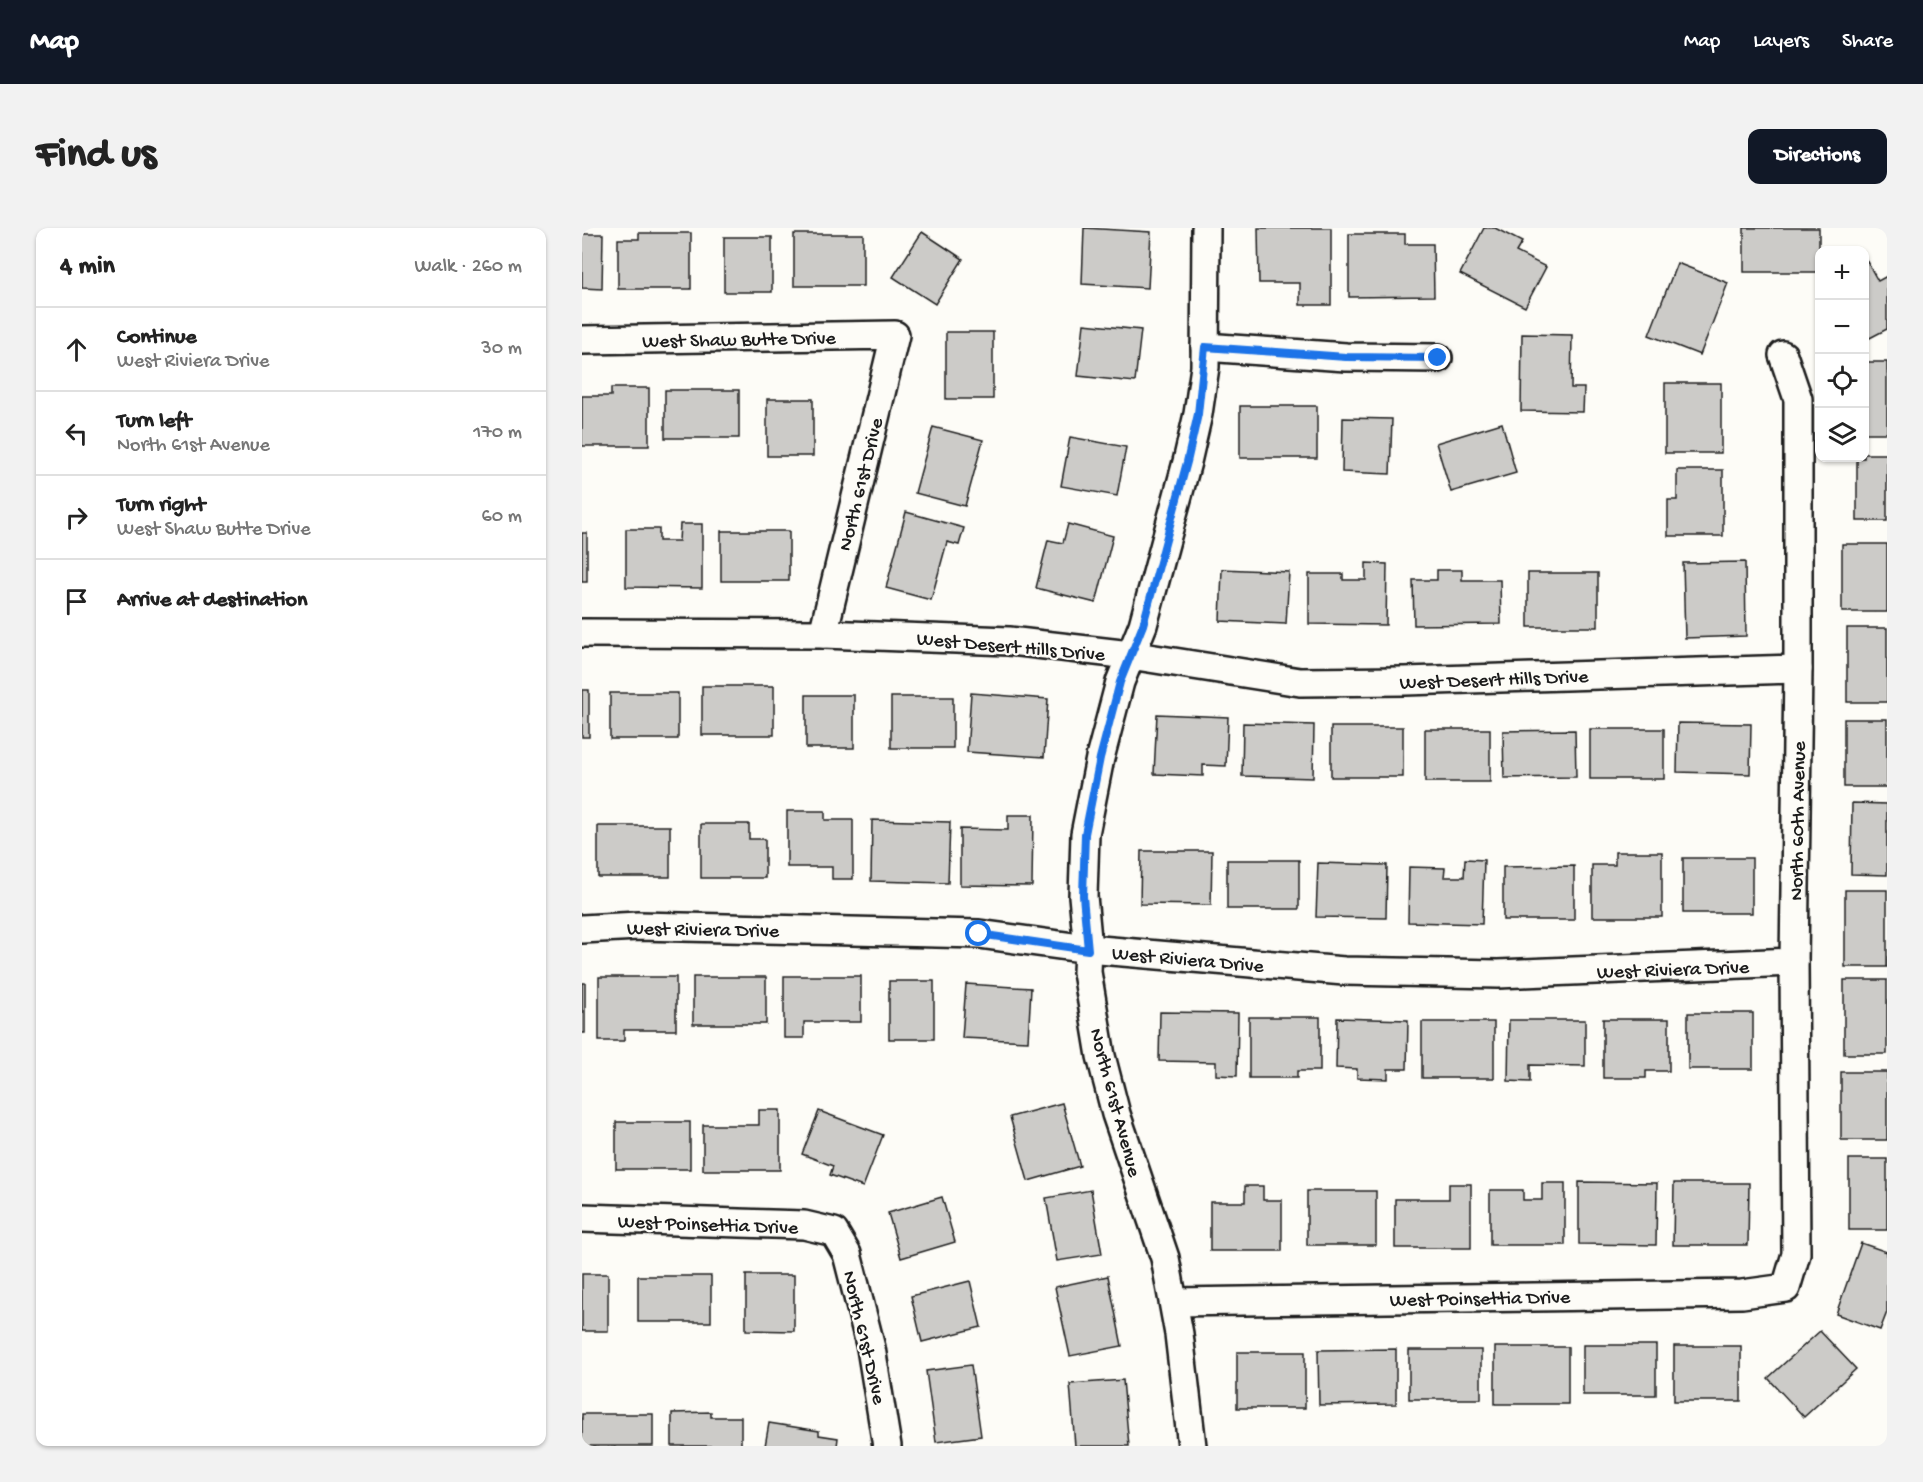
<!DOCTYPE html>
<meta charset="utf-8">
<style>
body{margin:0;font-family:"Gochi Hand",sans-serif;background:#f2f2f2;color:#222}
.controls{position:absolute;right:18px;top:18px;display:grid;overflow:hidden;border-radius:12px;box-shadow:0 2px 4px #0004}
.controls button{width:54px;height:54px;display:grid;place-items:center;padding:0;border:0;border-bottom:2px solid #e0e0e0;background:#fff;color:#222;font:30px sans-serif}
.stop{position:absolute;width:18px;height:18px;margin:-14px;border:4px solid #1a73e8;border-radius:50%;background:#fff}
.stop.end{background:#1a73e8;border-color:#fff;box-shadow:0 2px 6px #0008}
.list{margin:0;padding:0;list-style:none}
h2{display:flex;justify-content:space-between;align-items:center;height:78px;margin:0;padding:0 24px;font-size:26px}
h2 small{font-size:20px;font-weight:400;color:#767676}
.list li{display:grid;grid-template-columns:39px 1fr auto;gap:18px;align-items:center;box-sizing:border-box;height:84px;padding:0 24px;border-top:2px solid #e0e0e0}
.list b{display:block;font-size:22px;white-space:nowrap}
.list p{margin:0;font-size:20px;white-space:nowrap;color:#767676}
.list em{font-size:20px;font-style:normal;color:#767676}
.icon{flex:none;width:33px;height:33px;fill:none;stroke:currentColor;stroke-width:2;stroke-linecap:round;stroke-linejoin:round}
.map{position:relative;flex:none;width:1305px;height:1218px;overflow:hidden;border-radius:12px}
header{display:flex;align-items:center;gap:36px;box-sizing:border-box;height:84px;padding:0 30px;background:#111827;color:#fff}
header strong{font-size:28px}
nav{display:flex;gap:33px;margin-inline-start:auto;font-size:21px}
.intro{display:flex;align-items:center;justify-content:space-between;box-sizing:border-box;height:144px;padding:0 36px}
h1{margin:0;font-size:42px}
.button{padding:15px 27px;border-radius:12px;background:#111827;color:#fff;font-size:21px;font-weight:700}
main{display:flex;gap:36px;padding:0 36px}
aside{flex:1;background:#fff;border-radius:12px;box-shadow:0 2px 4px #0004}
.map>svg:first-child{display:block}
</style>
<header>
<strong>Map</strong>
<nav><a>Map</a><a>Layers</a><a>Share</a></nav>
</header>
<div class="intro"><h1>Find us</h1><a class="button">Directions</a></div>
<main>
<aside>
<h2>4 min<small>Walk · 260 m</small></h2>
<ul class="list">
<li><svg class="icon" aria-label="ahead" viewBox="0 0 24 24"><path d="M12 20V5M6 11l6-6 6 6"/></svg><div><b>Continue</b><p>West Riviera Drive</p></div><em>30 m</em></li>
<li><svg class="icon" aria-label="left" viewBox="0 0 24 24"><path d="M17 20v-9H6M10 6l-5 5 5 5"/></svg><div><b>Turn left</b><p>North 61st Avenue</p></div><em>170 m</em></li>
<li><svg class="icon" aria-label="right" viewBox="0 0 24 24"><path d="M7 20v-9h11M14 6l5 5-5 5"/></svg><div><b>Turn right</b><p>West Shaw Butte Drive</p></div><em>60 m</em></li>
<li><svg class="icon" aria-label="arrive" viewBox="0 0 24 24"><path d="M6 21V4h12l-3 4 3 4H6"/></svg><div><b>Arrive at destination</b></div></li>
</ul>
</aside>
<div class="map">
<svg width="1305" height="1218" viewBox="0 0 1305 1218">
<rect width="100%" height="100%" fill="#fdfcf7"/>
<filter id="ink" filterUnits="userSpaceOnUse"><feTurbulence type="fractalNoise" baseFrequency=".0167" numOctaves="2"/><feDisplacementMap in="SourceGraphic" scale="12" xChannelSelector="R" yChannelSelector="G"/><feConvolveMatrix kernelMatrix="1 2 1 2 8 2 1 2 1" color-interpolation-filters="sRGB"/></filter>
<g filter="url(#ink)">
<!-- building -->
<g fill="#cccbc8" stroke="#1c1c1c" stroke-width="1.5">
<polygon points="0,0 2,0 2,6 21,6 20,61 0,60"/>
<polygon points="502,0 569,4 566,60 500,56"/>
<polygon points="676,0 749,0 749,77 718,77 718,55 677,55"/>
<polygon points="902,0 913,0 940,14 934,24 964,39 943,79 878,46"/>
<rect x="1162" y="0" width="75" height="44"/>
<polygon points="340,4 381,31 353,76 311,49"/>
<polygon points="57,5 109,5 109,61 36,61 36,11 57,11"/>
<rect x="212" y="6" width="69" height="52"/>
<polygon points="767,6 823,6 823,16 851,16 852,68 767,69"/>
<rect x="142" y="9" width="48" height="55"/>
<polygon points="1283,30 1296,53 1305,48 1305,101 1282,113"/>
<polygon points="1095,35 1146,55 1118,127 1067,107"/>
<polygon points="502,96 559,102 553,154 496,148"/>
<rect x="364" y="104" width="47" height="67"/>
<polygon points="940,106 990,107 989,160 1002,160 1001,184 939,183"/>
<rect x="1282" y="134" width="23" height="71"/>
<rect x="1083" y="155" width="56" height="70"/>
<polygon points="29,160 67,160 67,218 0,218 0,168 29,168"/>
<rect x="83" y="162" width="74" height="48"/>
<rect x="185" y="171" width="46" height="57"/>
<rect x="658" y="178" width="77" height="52"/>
<polygon points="761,190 810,191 808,246 760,244"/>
<polygon points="920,195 934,245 869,264 854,215"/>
<polygon points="351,199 401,212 383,278 333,265"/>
<polygon points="488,209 544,219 535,268 479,258"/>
<polygon points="1282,226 1305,226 1305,293 1275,293 1275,230 1282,230"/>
<polygon points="1095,242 1141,242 1141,308 1086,308 1086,272 1095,272"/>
<polygon points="324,284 382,300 377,317 365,314 349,372 304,360"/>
<polygon points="98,296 120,296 120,360 44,359 44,301 77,301 77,313 97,313"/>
<polygon points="486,296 531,308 514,375 454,360 466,312 481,315"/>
<rect x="139" y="303" width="68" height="50"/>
<rect x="0" y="305" width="5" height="49"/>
<rect x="1260" y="316" width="45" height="68"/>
<polygon points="1163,334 1164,408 1103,410 1101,335"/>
<polygon points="784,335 805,336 804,397 727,396 727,346 761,346 761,352 784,352"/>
<polygon points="640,341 707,344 704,396 638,393"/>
<polygon points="855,342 880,342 880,352 918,352 919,396 832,397 831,352 855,352"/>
<rect x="946" y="345" width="70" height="54"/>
<rect x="1265" y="400" width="40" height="74"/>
<rect x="120" y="458" width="72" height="49"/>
<rect x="0" y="462" width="7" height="47"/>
<rect x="28" y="465" width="68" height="46"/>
<polygon points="389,465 466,471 462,529 385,524"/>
<rect x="224" y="467" width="48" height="53"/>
<rect x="309" y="469" width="62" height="51"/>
<polygon points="575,486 646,489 644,538 621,537 621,548 572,546"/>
<rect x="1262" y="491" width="43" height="68"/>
<polygon points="661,495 732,497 731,550 660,548"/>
<polygon points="1096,495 1169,496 1168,546 1095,544"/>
<rect x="749" y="499" width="72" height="50"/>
<rect x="843" y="501" width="65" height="53"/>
<rect x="1008" y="501" width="74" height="50"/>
<polygon points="993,502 994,549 922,550 921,503"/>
<polygon points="1270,575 1305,576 1305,647 1269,646"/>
<polygon points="205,583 243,583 243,592 271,592 271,651 250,651 250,639 205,639"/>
<polygon points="426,587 451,587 450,658 378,657 378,601 426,602"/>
<polygon points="290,592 368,594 366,655 289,653"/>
<polygon points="119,596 167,596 167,611 183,611 183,650 119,650"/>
<rect x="16" y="598" width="72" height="51"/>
<polygon points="559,623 630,623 629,677 558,676"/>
<polygon points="1033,624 1080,624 1080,689 1010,689 1010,637 1033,637"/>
<rect x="1101" y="630" width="69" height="55"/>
<polygon points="883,631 902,632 900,696 826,694 827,639 863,640 862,649 882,649"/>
<rect x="645" y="632" width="72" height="49"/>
<polygon points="736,635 805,637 804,690 734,689"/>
<polygon points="992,638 992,692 921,692 921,639"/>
<rect x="1263" y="662" width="42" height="77"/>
<polygon points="202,748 279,748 279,794 222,794 222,810 202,810"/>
<polygon points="17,749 94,749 94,802 42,802 42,813 17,813"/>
<rect x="111" y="749" width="73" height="47"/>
<rect x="1262" y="752" width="43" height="74"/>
<rect x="307" y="753" width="45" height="58"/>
<rect x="0" y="755" width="3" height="50"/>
<polygon points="384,756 449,760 446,813 380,810"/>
<polygon points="578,784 656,785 655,848 634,847 634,834 577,833"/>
<rect x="1106" y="785" width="65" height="56"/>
<polygon points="667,789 738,789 738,843 715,843 715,850 667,850"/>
<polygon points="755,790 826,792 825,841 806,841 806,851 775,850 775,841 754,840"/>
<polygon points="1021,791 1087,791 1087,843 1064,843 1064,850 1021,850"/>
<polygon points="927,792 1003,792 1003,838 948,837 948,854 926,853"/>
<rect x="840" y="794" width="72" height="56"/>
<rect x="1259" y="844" width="46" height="68"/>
<polygon points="480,875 498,938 446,953 428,889"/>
<polygon points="177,882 198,882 198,942 121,942 121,897 177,897"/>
<polygon points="237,883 301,907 281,959 248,947 251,938 220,926"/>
<rect x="34" y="894" width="74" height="47"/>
<rect x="1267" y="931" width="38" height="71"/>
<polygon points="997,954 1075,955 1074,1017 997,1016"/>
<polygon points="960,955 983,955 983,1017 908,1017 908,962 941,962 941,972 960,972"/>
<polygon points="1092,955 1167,955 1166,1017 1091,1017"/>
<polygon points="867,956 889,956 889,1020 813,1020 813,971 867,971"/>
<polygon points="663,958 681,958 681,972 700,972 700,1023 628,1023 628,974 663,974"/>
<polygon points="509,962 520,1026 475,1033 464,970"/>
<rect x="725" y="963" width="69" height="54"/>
<polygon points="360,969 373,1014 319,1030 306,985"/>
<polygon points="1279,1015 1305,1024 1305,1084 1298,1102 1254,1086"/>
<rect x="0" y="1046" width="26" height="57"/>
<polygon points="164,1047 212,1047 212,1103 164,1102"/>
<rect x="56" y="1048" width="73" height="46"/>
<polygon points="526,1048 540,1118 488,1128 473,1059"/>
<polygon points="388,1053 399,1099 340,1114 329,1068"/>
<polygon points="1238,1103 1274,1141 1222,1189 1186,1150"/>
<rect x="1001" y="1117" width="73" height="50"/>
<rect x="1092" y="1118" width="67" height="55"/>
<rect x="913" y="1119" width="73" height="57"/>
<polygon points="814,1121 814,1176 737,1177 736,1122"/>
<rect x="827" y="1122" width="72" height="49"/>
<rect x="655" y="1124" width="68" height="56"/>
<polygon points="389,1137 399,1208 354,1214 344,1143"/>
<polygon points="541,1152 547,1218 493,1218 488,1156"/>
<polygon points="129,1184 129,1189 159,1189 159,1218 90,1218 90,1185"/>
<rect x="0" y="1186" width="71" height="32"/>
<polygon points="187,1195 237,1203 237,1207 256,1210 255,1218 183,1218"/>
</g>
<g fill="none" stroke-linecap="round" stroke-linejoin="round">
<defs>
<g id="minor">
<polyline points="0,112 313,107 241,406"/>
<polyline points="623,119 764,129 856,130"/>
<polyline points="0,405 241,406 427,413 548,427 718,454 823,453 1216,441"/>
<polyline points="0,701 56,698 397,706 506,721 762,743 916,746 1212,734"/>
<polyline points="0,990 222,997 252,1004 265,1026 289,1120 305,1218"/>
<polyline points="592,1074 1160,1066 1204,1060 1214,1026 1212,734 1216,441 1216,171 1201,127"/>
<polyline points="610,1218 597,1106 583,1030 534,886 519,828 505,744 506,721 501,668 503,606 518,530 538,454 561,397 605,234 616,186 623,139 624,0"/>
</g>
</defs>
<!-- minor casing -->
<use href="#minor" stroke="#1c1c1c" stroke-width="32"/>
<!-- minor -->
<use href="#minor" stroke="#fdfcf7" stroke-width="27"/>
</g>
</g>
<g fill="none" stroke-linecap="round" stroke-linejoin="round" filter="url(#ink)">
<!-- route -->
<polyline stroke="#1a73e8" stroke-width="8" points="397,706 506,722 501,668 503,606 518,530 538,454 561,397 605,234 616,186 623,119 764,129 856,130"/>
</g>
<g text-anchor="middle" stroke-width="4.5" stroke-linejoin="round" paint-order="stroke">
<!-- street labels -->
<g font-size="20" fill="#1c1c1c" stroke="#fdfcf7">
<text transform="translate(157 110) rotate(-1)" y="7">West Shaw Butte Drive</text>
<text transform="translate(277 256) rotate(-76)" y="7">North 61st Drive</text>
<text transform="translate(429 417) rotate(5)" y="7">West Desert Hills Drive</text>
<text transform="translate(912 450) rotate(-2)" y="7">West Desert Hills Drive</text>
<text transform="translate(1214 593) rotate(-89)" y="7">North 60th Avenue</text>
<text transform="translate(121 700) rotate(1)" y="7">West Riviera Drive</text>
<text transform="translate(606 730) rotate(5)" y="7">West Riviera Drive</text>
<text transform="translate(1091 740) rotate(-2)" y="7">West Riviera Drive</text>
<text transform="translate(535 874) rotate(75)" y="7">North 61st Avenue</text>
<text transform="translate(126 995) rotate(2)" y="7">West Poinsettia Drive</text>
<text transform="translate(898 1069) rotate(-1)" y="7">West Poinsettia Drive</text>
<text transform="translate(284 1109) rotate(77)" y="7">North 61st Drive</text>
</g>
</g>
</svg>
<div class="controls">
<button>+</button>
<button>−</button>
<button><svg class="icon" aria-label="locate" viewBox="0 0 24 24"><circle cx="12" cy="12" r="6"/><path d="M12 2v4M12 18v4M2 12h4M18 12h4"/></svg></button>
<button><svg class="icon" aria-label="layers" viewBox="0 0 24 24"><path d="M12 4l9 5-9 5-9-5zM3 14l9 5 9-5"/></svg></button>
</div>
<div class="stop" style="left:397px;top:706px"></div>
<div class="stop end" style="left:856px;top:130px"></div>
</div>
</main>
